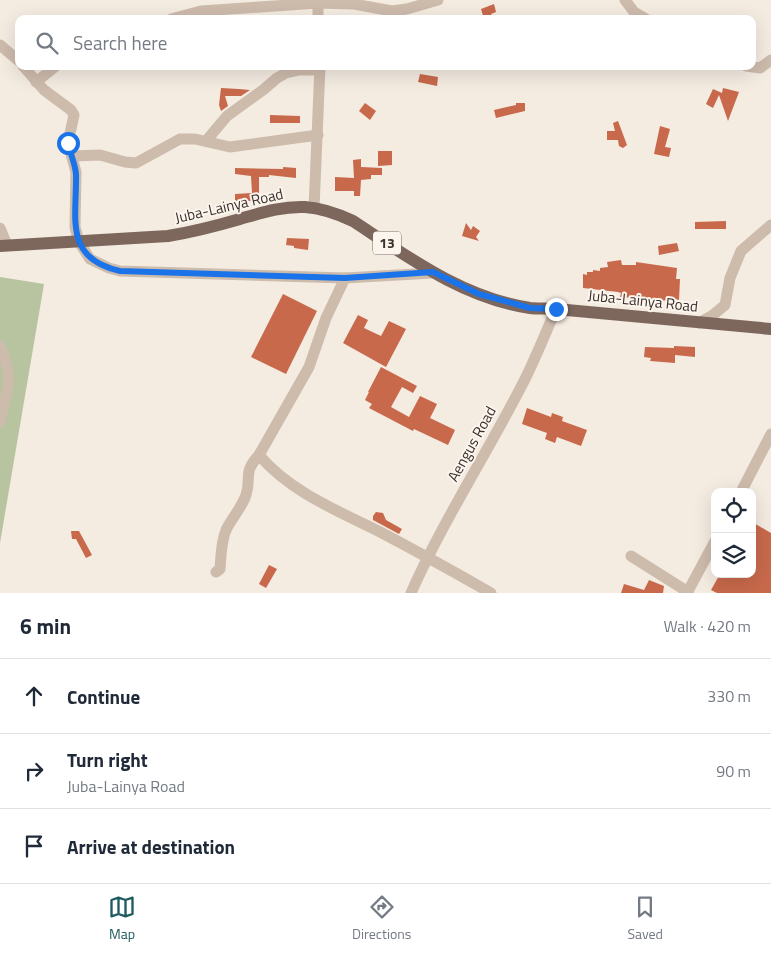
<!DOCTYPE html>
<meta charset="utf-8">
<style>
body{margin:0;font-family:"Titillium Web",sans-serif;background:#f6f6f7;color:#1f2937}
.controls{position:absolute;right:15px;bottom:15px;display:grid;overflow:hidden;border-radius:10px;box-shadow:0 5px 20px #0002}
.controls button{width:45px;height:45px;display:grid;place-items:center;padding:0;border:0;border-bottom:1px solid #e0e1e3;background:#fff;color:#1f2937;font:25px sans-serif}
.stop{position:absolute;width:15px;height:15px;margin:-11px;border:4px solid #1a73e8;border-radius:50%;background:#fff}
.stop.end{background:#1a73e8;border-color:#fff;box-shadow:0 1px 5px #0008}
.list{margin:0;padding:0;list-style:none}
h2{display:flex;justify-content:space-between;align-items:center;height:65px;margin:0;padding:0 20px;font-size:21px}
h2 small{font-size:16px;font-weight:400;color:#747a83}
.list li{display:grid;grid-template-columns:32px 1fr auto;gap:15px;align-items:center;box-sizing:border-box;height:75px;padding:0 20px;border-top:1px solid #e0e1e3}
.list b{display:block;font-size:19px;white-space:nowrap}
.list p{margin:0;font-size:16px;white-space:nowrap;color:#747a83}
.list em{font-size:16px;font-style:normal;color:#747a83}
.icon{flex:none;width:28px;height:28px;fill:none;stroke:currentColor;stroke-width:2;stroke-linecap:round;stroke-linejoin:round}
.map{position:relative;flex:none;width:771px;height:593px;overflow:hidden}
.search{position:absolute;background:#fff;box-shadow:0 5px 20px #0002;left:15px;right:15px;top:15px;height:55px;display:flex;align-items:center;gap:12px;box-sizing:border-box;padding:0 18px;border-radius:10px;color:#747a83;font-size:19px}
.sheet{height:290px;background:#fff}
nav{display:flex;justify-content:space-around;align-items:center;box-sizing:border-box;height:70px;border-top:1px solid #e0e1e3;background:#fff;font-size:14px;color:#747a83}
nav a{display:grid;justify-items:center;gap:2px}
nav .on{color:#1f5a5e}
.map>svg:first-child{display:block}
</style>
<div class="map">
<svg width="771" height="593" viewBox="0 0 771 593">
<rect width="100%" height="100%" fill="#f4ebe1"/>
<!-- green -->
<polygon fill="#b8c4a0" points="0,277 44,284 0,543"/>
<!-- building -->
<g fill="#c8694b">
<polygon points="494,4 496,12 491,14 493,19 484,19 481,9"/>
<polygon points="420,74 438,77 437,86 418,82"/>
<polygon points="221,88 239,89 250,90 241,96 225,96 228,106 221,111 219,105"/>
<polygon points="723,88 739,92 728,121 719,95 713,108 706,104 713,89 722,93"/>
<polygon points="365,103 376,111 370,120 359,111"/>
<polygon points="516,103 525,103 525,111 496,118 494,110 516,105"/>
<polygon points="270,115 300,116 300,123 270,123"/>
<polygon points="618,121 627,145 623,148 619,146 618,140 607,140 607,131 615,131 613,123"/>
<polygon points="660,126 670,129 665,147 671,148 669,157 654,154"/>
<polygon points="378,151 392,151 392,165 378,166"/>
<polygon points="361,159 361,167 382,168 382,175 371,175 371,179 361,180 360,196 354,196 354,191 335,191 335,177 354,178 353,160"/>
<polygon points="283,167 296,168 296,178 269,175 269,177 259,177 259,204 253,204 253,202 250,201 235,201 235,194 252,193 251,176 235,174 235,168 283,169"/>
<polygon points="726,221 726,229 695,229 695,222"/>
<polygon points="466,223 471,230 473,226 480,231 476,237 479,241 462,236"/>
<polygon points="287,238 309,239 308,250 294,248 294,246 286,245"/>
<polygon points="677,243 679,251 659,255 658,246"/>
<polygon points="621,260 622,265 636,265 636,262 677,268 676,279 680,279 679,300 671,298 671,301 620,297 621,293 618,292 583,288 583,274 587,275 587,272 593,272 593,270 600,271 600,268 608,267 607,262"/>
<polygon points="283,294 317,311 286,374 251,357"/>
<polygon points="358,315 368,320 364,328 381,336 389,321 406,329 386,367 343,343"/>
<polygon points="674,346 695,347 695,357 675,355 675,363 650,361 651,358 644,357 645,347 674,348"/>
<polygon points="381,367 417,386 413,393 402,387 391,407 409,417 420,396 437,404 430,418 455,430 448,445 414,429 413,431 369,408 372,404 365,400 369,392 368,392"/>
<polygon points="527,408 551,417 552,413 563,417 562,421 587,430 581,446 557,437 555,443 545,439 547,433 522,424"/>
<polygon points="376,512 383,513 386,520 402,529 399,534 373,520 373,516"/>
<polygon points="752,522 771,533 771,593 717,593 711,590 720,574 752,574"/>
<polygon points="71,531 79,531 92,555 86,558 76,539 72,539"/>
<polygon points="269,565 277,569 266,588 259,584"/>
<polygon points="649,580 664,586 663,593 621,593 624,584 644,590"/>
</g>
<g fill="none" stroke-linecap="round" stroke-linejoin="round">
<!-- street -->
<g stroke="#cdbbac" stroke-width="11">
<polyline points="318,0 318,19"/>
<polyline points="625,0 634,12 646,19"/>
<polyline points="171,19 201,11 318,3 354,4 392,11 407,9 438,0"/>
<polyline points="0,45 19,61"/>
<polyline points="23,66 44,90 71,110 74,115 68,143 76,172 75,227 79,242 90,259 109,268 120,271 345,278 433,273"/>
<polyline points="746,66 760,68 771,60"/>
<polyline points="36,82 56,66"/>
<polyline points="206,141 227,116 263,90 277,78 286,73 299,70 320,70"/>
<polyline points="72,156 100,155 125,162 136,163 180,139 195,139 230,147 318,135"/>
<polyline points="314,208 320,66"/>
<polyline points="0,228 7,245"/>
<polyline points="699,323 713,315 725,305 730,278 741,251 771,225"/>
<path d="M0 346C15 379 7 389 0 422"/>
<path d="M259 455C291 493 341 512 384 534 420 553 456 573 491 593"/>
<polyline points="741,492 771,434"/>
<polyline points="631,556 688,592"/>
<path d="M216 572 220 569C221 556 221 542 226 530 232 518 242 507 246 495 252 476 242 474 259 455L309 367 326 318 345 278"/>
<path d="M411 593C443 521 486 455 522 385 535 360 545 334 556 309"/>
<polyline points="687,593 715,541"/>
</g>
<!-- primary -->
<path stroke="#7d675c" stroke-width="12" d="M0 246 168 236C193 232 216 226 240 219 261 213 282 206 305 207 321 208 338 214 353 221 408 257 463 298 530 308 538 309 548 308 556 309L771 329"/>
</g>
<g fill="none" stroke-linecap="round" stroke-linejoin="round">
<!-- route -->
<path stroke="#1a73e8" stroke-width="6" d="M68 143C70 153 75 163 76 174 77 218 63 258 120 271L345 278 433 272 479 294 530 308 556 309"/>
</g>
<g text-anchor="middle" stroke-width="4" stroke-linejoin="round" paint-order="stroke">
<!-- shield labels -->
<rect fill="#fbf5ee" stroke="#756b66" stroke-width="1" x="373" y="231.5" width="28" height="23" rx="4"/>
<g font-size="14" font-weight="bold" fill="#3b302b">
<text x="387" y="248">13</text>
</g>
<!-- street labels -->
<g font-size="15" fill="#3b302b" stroke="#fbf5ee">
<text transform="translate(229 206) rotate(-13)" y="5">Juba-Lainya Road</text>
<text transform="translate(643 301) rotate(6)" y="5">Juba-Lainya Road</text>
<text transform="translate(472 444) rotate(-61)" y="5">Aengus Road</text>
</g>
</g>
</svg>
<div class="controls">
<button><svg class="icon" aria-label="locate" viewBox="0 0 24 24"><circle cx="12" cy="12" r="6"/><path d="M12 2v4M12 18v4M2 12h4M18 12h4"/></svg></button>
<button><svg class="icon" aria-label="layers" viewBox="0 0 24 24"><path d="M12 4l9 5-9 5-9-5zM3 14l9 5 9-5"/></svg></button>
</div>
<div class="stop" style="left:68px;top:143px"></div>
<div class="stop end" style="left:556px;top:309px"></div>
<div class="search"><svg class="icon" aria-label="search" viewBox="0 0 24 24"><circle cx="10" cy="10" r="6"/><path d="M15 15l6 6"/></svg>Search here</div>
</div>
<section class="sheet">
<h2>6 min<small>Walk · 420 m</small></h2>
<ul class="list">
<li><svg class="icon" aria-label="ahead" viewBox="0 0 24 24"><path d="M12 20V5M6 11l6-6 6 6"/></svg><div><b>Continue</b></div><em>330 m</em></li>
<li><svg class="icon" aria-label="right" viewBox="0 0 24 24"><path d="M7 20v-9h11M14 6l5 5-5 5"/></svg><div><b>Turn right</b><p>Juba-Lainya Road</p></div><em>90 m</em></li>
<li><svg class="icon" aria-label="arrive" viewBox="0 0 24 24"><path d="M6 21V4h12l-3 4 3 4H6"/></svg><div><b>Arrive at destination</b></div></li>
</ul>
</section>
<nav>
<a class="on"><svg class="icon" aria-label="map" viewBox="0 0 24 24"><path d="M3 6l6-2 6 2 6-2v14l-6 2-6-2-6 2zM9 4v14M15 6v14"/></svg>Map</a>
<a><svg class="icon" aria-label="directions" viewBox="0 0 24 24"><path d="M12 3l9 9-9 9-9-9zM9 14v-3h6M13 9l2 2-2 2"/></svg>Directions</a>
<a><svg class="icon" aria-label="saved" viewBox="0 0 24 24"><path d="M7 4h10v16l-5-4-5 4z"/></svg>Saved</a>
</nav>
